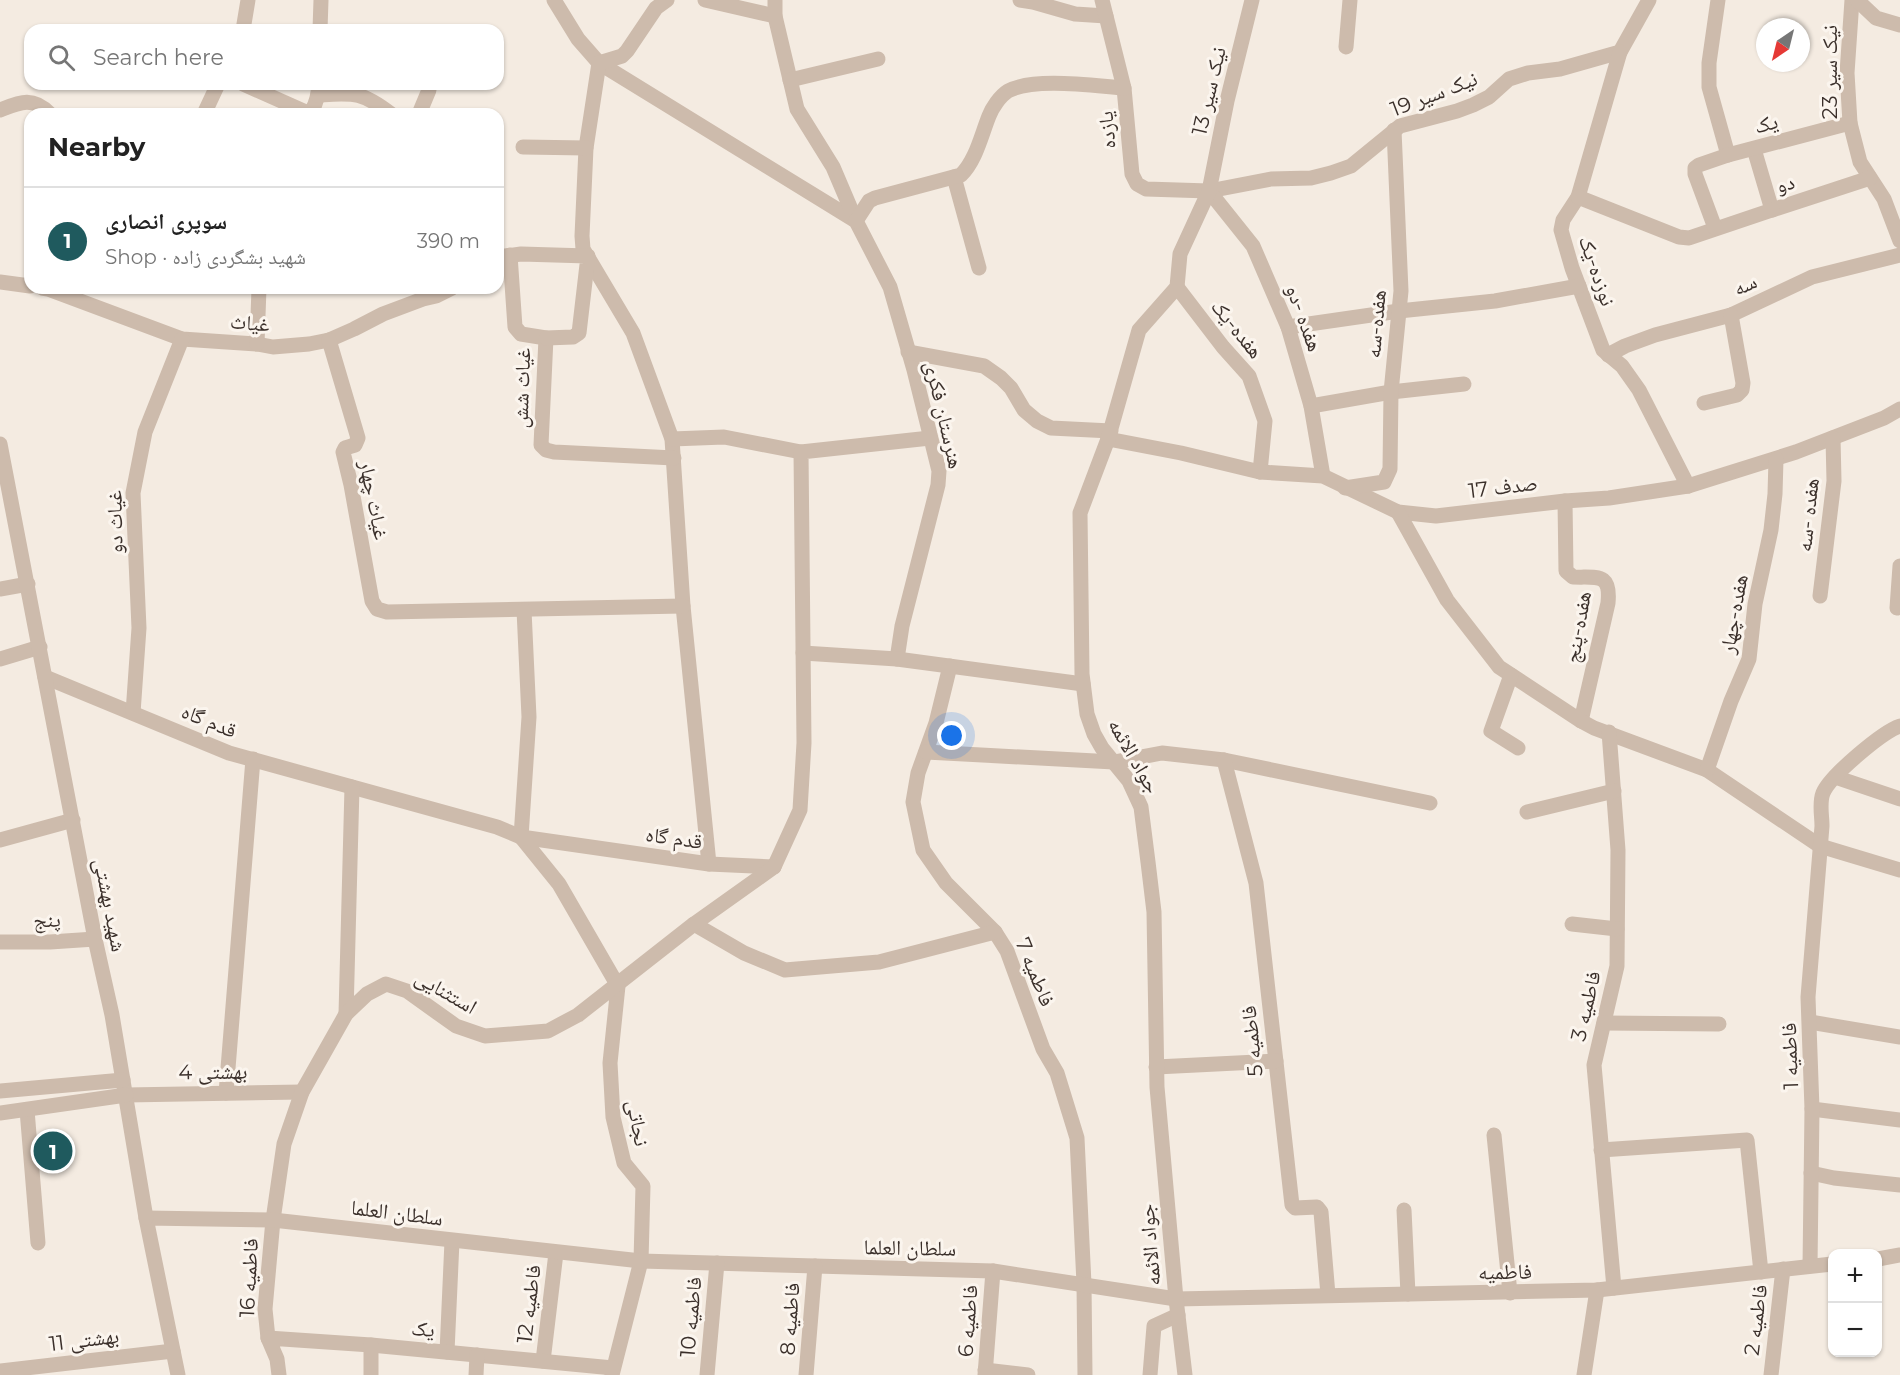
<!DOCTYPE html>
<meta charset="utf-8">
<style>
body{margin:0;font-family:Montserrat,"Noto Naskh Arabic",sans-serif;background:#f6f6f6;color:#222}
.controls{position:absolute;right:18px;bottom:18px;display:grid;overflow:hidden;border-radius:12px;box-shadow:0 2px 4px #0004}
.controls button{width:54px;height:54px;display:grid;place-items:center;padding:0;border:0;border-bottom:2px solid #e0e0e0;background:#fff;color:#222;font:30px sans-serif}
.compass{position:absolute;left:1756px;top:18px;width:54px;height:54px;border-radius:50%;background:#fff;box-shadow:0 2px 4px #0004;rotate:215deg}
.you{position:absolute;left:952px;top:736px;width:21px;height:21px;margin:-15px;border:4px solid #fff;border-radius:50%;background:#1a73e8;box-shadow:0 0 0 9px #1a73e833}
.badge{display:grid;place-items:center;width:39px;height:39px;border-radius:50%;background:#1f5a5e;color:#fff;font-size:20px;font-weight:700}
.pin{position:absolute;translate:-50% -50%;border:3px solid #fff;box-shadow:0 2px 6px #0006}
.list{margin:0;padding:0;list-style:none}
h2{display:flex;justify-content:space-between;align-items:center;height:78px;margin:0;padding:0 24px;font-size:26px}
h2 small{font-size:20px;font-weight:400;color:#767676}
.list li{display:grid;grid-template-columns:39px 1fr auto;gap:18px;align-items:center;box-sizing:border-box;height:108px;padding:0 24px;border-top:2px solid #e0e0e0}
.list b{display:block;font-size:22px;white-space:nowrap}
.list p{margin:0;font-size:20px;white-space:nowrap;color:#767676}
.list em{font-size:20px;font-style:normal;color:#767676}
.icon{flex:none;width:33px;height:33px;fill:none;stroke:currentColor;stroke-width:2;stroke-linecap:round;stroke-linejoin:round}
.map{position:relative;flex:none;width:1900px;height:1375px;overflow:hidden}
.search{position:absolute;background:#fff;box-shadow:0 2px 4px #0004;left:24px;top:24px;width:480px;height:66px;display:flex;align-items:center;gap:15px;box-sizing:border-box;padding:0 21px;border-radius:18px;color:#767676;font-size:22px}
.panel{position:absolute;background:#fff;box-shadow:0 2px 4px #0004;left:24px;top:108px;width:480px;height:186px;border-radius:18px}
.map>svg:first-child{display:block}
</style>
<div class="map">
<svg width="1900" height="1375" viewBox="0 0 1900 1375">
<rect width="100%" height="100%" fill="#f4ebe1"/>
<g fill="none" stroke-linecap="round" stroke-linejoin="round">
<!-- minor -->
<g stroke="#cdbbac" stroke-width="15">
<polyline points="554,0 578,39 599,63 856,221 890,287 914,370 939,471 938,485 902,626 897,659"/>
<polyline points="667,0 656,8 627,51 622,56 599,63 586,148 582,236 583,249 633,333 672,439 683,606 709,864"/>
<polyline points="705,0 775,16"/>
<polyline points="775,0 775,16 797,109 833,167 856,221"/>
<polyline points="1020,0 1033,2 1075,14 1106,16"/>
<polyline points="1102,0 1124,88 1132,174 1137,184 1146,189 1209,191 1271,179 1311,178 1331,173 1351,166 1400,126 1457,111 1473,105 1489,97 1509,79 1528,73 1560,69 1620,52 1649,0"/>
<polyline points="1718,0 1709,63 1709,87 1728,155"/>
<polyline points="1852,0 1847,73 1850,123 1860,162 1884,199 1900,241"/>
<polyline points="1857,0 1876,18 1900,25"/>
<polyline points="243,30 248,0"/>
<polyline points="320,30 321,0"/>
<polyline points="1346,47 1350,0"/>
<polyline points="1620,52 1578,197 1563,220 1561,230 1572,268 1603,350 1622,366 1639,390 1688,486"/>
<polyline points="790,80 878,59"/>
<path d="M243 84 306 112H311C317 103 318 94 319 84"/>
<path d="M318 95C354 93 361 91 391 114"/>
<path d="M0 110C20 102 33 96 50 114"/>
<polyline points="204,114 218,84"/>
<polyline points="419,114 429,90"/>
<polyline points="523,147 586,148"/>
<polyline points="1754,149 1772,210 1870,178"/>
<polyline points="954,177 979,268"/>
<polyline points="1209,191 1253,246 1288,327 1311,406 1323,476"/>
<polyline points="1578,197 1679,237 1689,238 1772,210"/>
<path d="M856 221 869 201 875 198 961 175C976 160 981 136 989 116 992 108 1000 96 1008 91 1034 77 1095 86 1124 88"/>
<polyline points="1715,228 1695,174 1695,168 1699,165 1728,155 1850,123"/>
<polyline points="510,255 515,327 521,334 546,338 541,445 546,450 554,452 674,458"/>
<polyline points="498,257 521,254 588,256 579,333 573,337 546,338"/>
<polyline points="0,282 30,286"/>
<polyline points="1177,287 1223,347 1249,376 1265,421 1260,472"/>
<polyline points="42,288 48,289 182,339 257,344 273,347 309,344 329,340 354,329 383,314 423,299 436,296 452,288"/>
<polyline points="1288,327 1399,311 1495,301 1579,286"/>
<polyline points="329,340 358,438 355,445 345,448 343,452 351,485 372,601 377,609 387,612 683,606"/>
<polyline points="257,344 259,288"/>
<polyline points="908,352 984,366 1001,378 1011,388 1024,410 1037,421 1051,428 1111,431"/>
<polyline points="1608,355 1625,346 1655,335 1731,315 1812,277 1900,255"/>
<polyline points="1704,403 1737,395 1742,390 1743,383 1731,315"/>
<polyline points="1311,406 1391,392 1464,384"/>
<polyline points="672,439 724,437 801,452"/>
<polyline points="1108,439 1181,453 1260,472 1323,476 1398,512 1436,516 1565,501 1609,498 1688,486 1796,452 1884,418 1900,409"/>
<polyline points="1345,488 1384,482 1390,469 1391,392 1401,291 1394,130"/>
<path d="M1565 501 1566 571 1573 577C1597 578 1611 572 1608 603L1581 721"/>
<polyline points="1398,512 1447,600 1499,667 1581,721 1594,728 1707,770 1820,846 1900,870"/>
<polyline points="0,589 28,584"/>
<polyline points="1820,596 1834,481 1833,438"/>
<polyline points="1897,608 1900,566"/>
<polyline points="524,610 529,717 521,837 559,884 618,986 610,1063 613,1117 624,1163 643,1186 641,1261 612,1375"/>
<polyline points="803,653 897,659 1083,684"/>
<polyline points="0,659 40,647"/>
<polyline points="950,666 936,723 918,773 913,802 923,850 946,883 995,932 1007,951 1043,1049 1057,1073 1077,1138 1084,1284 1085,1375"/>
<polyline points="1511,675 1491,731 1518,748"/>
<polyline points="45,677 229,753 497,827 521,837 709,864 774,867 800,810 804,743 801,452 930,438"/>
<polyline points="133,713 139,628 133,493 145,432 182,339"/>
<polyline points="1609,732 1618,850 1617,966 1594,1065 1614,1288"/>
<polyline points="926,752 1114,762 1162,753 1224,760 1430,803"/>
<polyline points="1224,760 1256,883 1292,1205 1295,1208 1317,1207 1321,1212 1328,1295"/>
<polyline points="1707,770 1731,701 1749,659 1755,604 1771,530 1775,494 1776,459"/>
<polyline points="1835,777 1900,799"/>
<polyline points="1527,812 1614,791"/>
<polyline points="0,840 73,820"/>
<polyline points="694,924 744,953 785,970 879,962 995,932"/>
<polyline points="1572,924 1617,929"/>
<polyline points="0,942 50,942 95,939"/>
<polyline points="346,1014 352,787"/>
<polyline points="1810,1022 1900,1037"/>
<polyline points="1604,1023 1719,1024"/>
<polyline points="1156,1067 1276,1061"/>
<polyline points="226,1093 253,759"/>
<polyline points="126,1095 302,1092"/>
<polyline points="1812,1109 1900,1120"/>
<polyline points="27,1110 38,1243"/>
<polyline points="1494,1135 1510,1293"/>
<polyline points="1601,1150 1747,1140 1761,1272"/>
<polyline points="1811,1173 1834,1178 1900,1185"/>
<polyline points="1404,1210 1408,1294"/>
<polyline points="1878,1259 1900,1255"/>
<path d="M1810 1266 1812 1109 1808 997 1822 826C1822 815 1819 803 1823 793 1830 776 1882 732 1900 726"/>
<polyline points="268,1338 265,1309 273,1220 284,1144 302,1092 346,1014 367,994 386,984 407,991 456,1026 485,1036 548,1031 578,1015 694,924 774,867"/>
<polyline points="447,1352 452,1241"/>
<polyline points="543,1361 556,1253"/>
<polyline points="985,1370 1028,1375"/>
<polyline points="0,1371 173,1351"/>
<polyline points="178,1375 146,1218 273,1220 641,1261 993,1271 1176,1299 1597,1290 1832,1264"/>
<polyline points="279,1375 277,1359 268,1338 371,1345 613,1368"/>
<polyline points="371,1375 371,1345"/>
<polyline points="476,1375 477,1355"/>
<polyline points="707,1375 717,1263"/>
<polyline points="806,1375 815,1266"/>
<polyline points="985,1375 993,1271"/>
<polyline points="1150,1375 1154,1326 1178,1315"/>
<polyline points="1185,1375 1176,1299 1157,1087 1154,912 1148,862 1141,807 1129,781 1102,748 1094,734 1087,714 1082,674 1080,513 1108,439 1139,330 1177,287 1180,254 1209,191 1227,101 1252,0"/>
<polyline points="1584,1375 1597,1290"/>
<polyline points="1771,1375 1783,1269"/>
</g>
<!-- tertiary -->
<g stroke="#cdbbac" stroke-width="15">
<polyline points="0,444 95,939 112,1015 146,1218"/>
<polyline points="0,1091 123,1080"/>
<polyline points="0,1113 126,1095"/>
</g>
</g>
<g text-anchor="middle" stroke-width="6" stroke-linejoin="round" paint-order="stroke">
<!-- street labels -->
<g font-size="21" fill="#3b302b" stroke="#fbf5ee">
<text transform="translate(1830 72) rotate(-90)" y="7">نیک سیر 23</text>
<text transform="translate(1209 91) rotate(-77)" y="7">نیک سیر 13</text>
<text transform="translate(1434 94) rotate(-21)" y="7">نیک سیر 19</text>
<text transform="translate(1766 124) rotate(-15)" y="7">یک</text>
<text transform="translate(1107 130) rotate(-95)" y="7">یازده</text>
<text transform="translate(1785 184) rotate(-18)" y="7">دو</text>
<text transform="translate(1597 271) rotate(71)" y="7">نوزده-یک</text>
<text transform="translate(1745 285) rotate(-25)" y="7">سه</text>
<text transform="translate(1304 318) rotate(70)" y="7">هفده -دو</text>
<text transform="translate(250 323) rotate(5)" y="7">غیاث</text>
<text transform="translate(1376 324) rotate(-85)" y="7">هفده-سه</text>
<text transform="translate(1237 329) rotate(51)" y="7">هفده-یک</text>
<text transform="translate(522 388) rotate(-88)" y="7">غیاث شش</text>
<text transform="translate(944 415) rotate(77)" y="7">هنرستان فکری</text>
<text transform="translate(1503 487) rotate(-7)" y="7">صدف 17</text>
<text transform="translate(374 500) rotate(79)" y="7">غیاث چهار</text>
<text transform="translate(1808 515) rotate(-84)" y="7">هفده -سه</text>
<text transform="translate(115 522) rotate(-91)" y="7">غیاث دو</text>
<text transform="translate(1734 614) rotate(-80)" y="7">هفده-چهار</text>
<text transform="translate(1578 627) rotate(-80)" y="7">هفده-پنج</text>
<text transform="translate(209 721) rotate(22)" y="7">قدم گاه</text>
<text transform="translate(1134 756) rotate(60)" y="7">جواد الائمه</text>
<text transform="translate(674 838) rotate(8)" y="7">قدم گاه</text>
<text transform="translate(110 905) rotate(79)" y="7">شهید بهشتی</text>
<text transform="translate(47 920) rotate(-2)" y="7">پنج</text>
<text transform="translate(1035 972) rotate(68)" y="7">فاطمیه 7</text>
<text transform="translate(446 992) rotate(30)" y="7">استثنایی</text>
<text transform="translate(1586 1006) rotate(-77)" y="7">فاطمیه 3</text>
<text transform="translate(1252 1041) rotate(-96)" y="7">فاطمیه 5</text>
<text transform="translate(1790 1056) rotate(-92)" y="7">فاطمیه 1</text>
<text transform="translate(213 1072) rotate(-1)" y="7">بهشتی 4</text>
<text transform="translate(638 1123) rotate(80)" y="7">نجاتی</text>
<text transform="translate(397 1213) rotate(7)" y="7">سلطان العلما</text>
<text transform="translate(1150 1245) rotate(-95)" y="7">جواد الائمه</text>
<text transform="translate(910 1248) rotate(1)" y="7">سلطان العلما</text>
<text transform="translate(1505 1272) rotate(-1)" y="7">فاطمیه</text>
<text transform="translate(249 1278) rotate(-87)" y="7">فاطمیه 16</text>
<text transform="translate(529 1304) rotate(-83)" y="7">فاطمیه 12</text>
<text transform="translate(691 1317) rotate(-85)" y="7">فاطمیه 10</text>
<text transform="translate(790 1319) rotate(-86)" y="7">فاطمیه 8</text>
<text transform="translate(1756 1320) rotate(-83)" y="7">فاطمیه 2</text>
<text transform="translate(968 1321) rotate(-86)" y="7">فاطمیه 6</text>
<text transform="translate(423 1329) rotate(5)" y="7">یک</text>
<text transform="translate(84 1340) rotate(-7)" y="7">بهشتی 11</text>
</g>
</g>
</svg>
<div class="controls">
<button>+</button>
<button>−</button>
</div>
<svg class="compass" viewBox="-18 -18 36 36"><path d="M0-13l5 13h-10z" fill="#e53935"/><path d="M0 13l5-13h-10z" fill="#767676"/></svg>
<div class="you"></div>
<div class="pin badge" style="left:53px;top:1151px">1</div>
<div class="search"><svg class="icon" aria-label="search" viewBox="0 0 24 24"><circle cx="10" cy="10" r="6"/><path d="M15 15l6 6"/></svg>Search here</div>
<section class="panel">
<h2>Nearby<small></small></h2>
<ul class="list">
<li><span class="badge">1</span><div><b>سوپری انصاری</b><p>Shop · شهید بشگردی زاده</p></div><em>390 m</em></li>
</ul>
</section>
</div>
